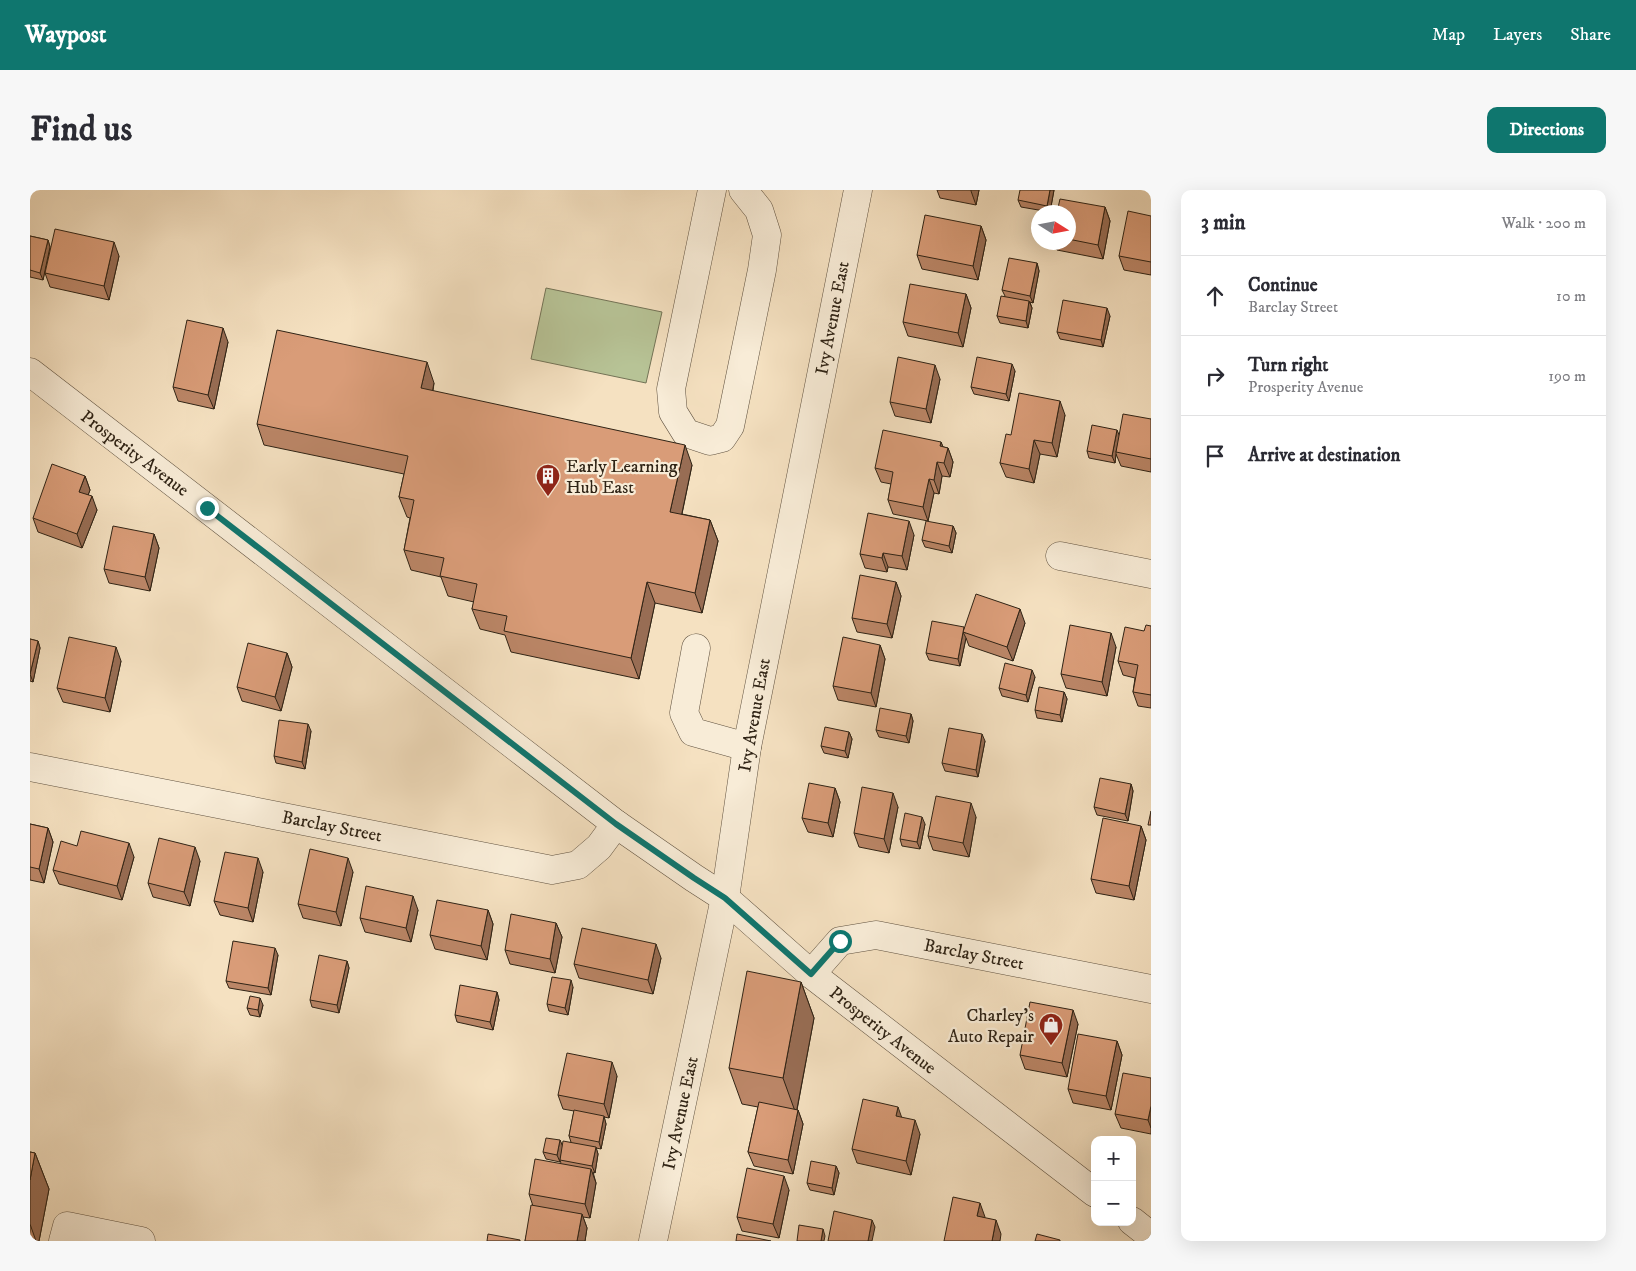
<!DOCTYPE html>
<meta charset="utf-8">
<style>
body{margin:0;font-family:"IM FELL DW Pica",serif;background:#f7f7f7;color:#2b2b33}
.controls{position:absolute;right:15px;bottom:15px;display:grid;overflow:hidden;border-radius:10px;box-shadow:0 5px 20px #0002}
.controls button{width:45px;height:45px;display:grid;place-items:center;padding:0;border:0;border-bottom:1px solid #e1e1e2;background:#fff;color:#2b2b33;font:25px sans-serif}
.compass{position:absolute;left:1001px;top:15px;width:45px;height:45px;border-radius:50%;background:#fff;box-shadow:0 5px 20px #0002;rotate:101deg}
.stop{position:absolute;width:15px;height:15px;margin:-11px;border:4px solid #0f766e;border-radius:50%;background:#fff}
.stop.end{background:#0f766e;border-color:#fff;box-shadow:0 1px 5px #0008}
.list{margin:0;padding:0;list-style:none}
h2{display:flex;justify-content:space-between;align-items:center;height:65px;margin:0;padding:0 20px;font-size:21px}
h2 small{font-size:16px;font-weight:400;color:#7c7c81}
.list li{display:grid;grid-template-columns:32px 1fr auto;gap:15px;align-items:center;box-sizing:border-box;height:80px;padding:0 20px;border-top:1px solid #e1e1e2}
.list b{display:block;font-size:19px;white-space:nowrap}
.list p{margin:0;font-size:16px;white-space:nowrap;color:#7c7c81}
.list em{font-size:16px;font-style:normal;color:#7c7c81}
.icon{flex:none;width:28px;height:28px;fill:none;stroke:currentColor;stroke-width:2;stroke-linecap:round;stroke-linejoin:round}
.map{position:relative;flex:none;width:1121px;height:1051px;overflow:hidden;border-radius:10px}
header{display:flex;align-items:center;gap:30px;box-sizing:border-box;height:70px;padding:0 25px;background:#0f766e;color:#fff}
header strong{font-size:24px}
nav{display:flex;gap:28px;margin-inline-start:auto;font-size:18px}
.intro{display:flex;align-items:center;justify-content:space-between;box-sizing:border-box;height:120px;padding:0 30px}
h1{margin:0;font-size:35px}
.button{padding:12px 22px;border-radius:10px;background:#0f766e;color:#fff;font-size:18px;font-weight:700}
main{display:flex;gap:30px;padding:0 30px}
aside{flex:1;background:#fff;border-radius:10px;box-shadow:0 5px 20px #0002}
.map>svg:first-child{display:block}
</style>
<header>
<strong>Waypost</strong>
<nav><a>Map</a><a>Layers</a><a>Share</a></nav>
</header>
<div class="intro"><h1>Find us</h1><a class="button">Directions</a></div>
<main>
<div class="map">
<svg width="1121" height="1051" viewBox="0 0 1121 1051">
<rect width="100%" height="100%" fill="#f5e1c1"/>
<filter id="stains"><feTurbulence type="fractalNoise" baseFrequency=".004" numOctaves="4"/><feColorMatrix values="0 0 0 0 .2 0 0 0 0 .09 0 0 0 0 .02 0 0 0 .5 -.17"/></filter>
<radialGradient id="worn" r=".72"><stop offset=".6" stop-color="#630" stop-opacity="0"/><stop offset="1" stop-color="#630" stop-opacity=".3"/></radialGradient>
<!-- green -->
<polygon fill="#b7c396" stroke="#737356" points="516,98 632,122 616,193 501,169"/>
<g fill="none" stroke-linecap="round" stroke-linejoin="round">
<defs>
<g id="minor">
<polyline points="682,0 641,199 643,222 656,243 680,251 692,248 700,236 732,80 737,45 729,20 713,0"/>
<polyline points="0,182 586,634 664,688 695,708 781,784 1065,1003"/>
<polyline points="1030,366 1121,384"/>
<polyline points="666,458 654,523 663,542 717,557"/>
<polyline points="0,577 522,680 548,675 569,657 586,634"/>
<polyline points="781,784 810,751 846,745 1121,799"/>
<polyline points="1102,1031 1121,1046"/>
<polyline points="33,1051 37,1036 111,1051"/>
<polyline points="623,1051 695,708 717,557 828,0"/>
</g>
</defs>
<!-- minor casing -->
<use href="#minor" stroke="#605240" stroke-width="29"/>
<!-- minor -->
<use href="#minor" stroke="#f8ecd7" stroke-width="28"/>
</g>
<!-- wall -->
<g fill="#bb8667" stroke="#2f2315">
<polygon points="907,0 949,0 946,15 910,8"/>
<polygon points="1024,0 1020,22 991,17 988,10"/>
<polygon points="1075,17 1080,31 1073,69 1027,60 1025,52 1038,52 1038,22"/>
<polygon points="1121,26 1121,85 1094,80 1089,66"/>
<polygon points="951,36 956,50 948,90 892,79 887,65"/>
<polygon points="0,46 18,50 20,57 13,90 0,87"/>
<polygon points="89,66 79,110 20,97 15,83"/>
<polygon points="1007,73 1009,81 1003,113 1000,112 1002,118 998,138 970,133 967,126 975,106 972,100"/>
<polygon points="936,104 941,118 933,157 878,146 873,132"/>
<polygon points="1080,126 1073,157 1030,149 1027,142"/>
<polygon points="198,152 184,219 148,211 143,197"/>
<polygon points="985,181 979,211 944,204 941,197"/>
<polygon points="910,189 901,233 865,226 860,212"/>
<polygon points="404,193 403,201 662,275 652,324 680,330 688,351 672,423 625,413 609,489 481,462 475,445 450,439 442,419 444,412 418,406 411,387 381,380 374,360 380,328 377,327 369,307 374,284 234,255 227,234"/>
<polygon points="1035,225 1027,267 1010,264 1004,293 976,287 970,273 981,245"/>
<polygon points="1121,229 1121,282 1091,276 1086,264 1085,273 1059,268 1057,261"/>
<polygon points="911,252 913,257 918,258 923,272 920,287 912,286 909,304 904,303 898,331 863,324 858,310 861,294 851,292 845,278"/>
<polygon points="55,286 60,300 58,305 67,320 52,358 8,342 3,328"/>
<polygon points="923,336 926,343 922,363 895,357 892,350"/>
<polygon points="124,344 129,358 120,401 79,393 74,379"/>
<polygon points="884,345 877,380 858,377 857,382 835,378 830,364"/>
<polygon points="866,392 871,406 862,448 827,442 822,428"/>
<polygon points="995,433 983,471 939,456 936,448 930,476 899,470 896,463 934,437 935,439"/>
<polygon points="1121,436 1121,518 1108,516 1103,502 1105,488 1093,485 1088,471 1114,441"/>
<polygon points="0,449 8,451 10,458 3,492 0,491"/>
<polygon points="850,455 855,469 846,517 808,510 803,496"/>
<polygon points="1086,457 1077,506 1036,498 1031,484"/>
<polygon points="257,463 262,477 251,521 212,511 207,497"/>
<polygon points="91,471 80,522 33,512 27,498"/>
<polygon points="1005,487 998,512 972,506 969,498"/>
<polygon points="1034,502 1037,509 1032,532 1007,528 1005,520"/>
<polygon points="881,524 883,531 879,553 849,547 846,540"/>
<polygon points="281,541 275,579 246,573 244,566"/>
<polygon points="819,542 822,549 818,568 794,563 791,556"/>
<polygon points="955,551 948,587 915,581 912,573"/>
<polygon points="1101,594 1103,601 1098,631 1067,625 1064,617"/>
<polygon points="805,598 810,612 803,647 778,642 772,628"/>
<polygon points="868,617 859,663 829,657 824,643"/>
<polygon points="946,627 939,667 903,660 898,646"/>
<polygon points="0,634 18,638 23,652 14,693 0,690"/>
<polygon points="895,634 890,659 872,656 870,649"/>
<polygon points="1111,636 1116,650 1104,710 1066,703 1061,689"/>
<polygon points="47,656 104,667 92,710 29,694 23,680"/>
<polygon points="170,671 160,716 123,707 118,693"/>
<polygon points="233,682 223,732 190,725 184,711"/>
<polygon points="323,682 311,736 273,728 268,714"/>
<polygon points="388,720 381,752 335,742 330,728"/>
<polygon points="458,720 463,734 457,770 405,759 400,745"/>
<polygon points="526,733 532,747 525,783 480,774 475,760"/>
<polygon points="248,765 241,805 199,798 196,791"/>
<polygon points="631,768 623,804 549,788 544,774"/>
<polygon points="317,771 319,778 309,823 282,817 280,810"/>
<polygon points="771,792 784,828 767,920 768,920 773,934 763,984 724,976 718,962 728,917 712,914 699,878"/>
<polygon points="543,797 538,825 519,821 517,814"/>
<polygon points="467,802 469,810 463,840 427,832 425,825"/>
<polygon points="233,815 230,827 220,825 217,818"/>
<polygon points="1048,834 1037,887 995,879 990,865"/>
<polygon points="1087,851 1092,865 1081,920 1043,913 1038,899"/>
<polygon points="587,886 579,928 574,927 576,934 571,959 566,958 568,964 565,983 563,982 566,993 560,1028 553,1027 557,1038 555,1051 495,1051 503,1016 499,1004 531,973 530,971 530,972 516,969 513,962 530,950 532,956 541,952 539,946 544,921 533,919 528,905"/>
<polygon points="1121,888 1121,944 1091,938 1085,924"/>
<polygon points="890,944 881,985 827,973 822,959"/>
<polygon points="0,962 5,963 19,999 9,1051 0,1051"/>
<polygon points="806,976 809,983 804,1005 780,1000 777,993"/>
<polygon points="759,1000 749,1048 712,1041 707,1027"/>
</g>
<!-- shaded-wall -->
<g fill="#986d54" stroke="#2f2315">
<polygon points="941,0 949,0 946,15 941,1"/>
<polygon points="1020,0 1024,0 1020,22 1017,16"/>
<polygon points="1075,17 1080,31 1073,69 1068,55"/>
<polygon points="951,36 956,50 948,90 943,76"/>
<polygon points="18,50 20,57 13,90 10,83"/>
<polygon points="84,52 89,66 79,110 74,96"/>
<polygon points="1007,73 1009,81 1003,113 1000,106"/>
<polygon points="936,104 941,118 933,157 928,143"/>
<polygon points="999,111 1002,118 998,138 996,131"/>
<polygon points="1077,118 1080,126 1073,157 1071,150"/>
<polygon points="193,138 198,152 184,219 178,205"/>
<polygon points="397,172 404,193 399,219 391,198"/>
<polygon points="982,174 985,181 979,211 976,204"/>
<polygon points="905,175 910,189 901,233 896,219"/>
<polygon points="1030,211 1035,225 1027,267 1022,253"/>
<polygon points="1087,240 1090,247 1086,262 1086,264 1085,273 1082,266"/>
<polygon points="1004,250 1010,264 1004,293 999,279"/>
<polygon points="911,252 916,265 918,258 923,272 920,287 914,273 910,256"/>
<polygon points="655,255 662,275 648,342 640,322"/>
<polygon points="907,272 912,286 909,304 904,290"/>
<polygon points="55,286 60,300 54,316 49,302"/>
<polygon points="899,289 904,303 898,331 893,317"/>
<polygon points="62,306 67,320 52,358 47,344"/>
<polygon points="680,330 688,351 672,423 665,403"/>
<polygon points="879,331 884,345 877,380 872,366"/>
<polygon points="923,336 926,343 922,363 919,356"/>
<polygon points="124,344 129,358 120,401 115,387"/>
<polygon points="853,363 858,377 857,382 852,368"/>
<polygon points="617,392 625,413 609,489 601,468"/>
<polygon points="866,392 871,406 862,448 857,434"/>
<polygon points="990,419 995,433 983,471 977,457"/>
<polygon points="934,437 936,443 933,442 936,448 930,476 928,469"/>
<polygon points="1081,443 1086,457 1077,506 1072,492"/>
<polygon points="8,451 10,458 3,492 0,484"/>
<polygon points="850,455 855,469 846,517 841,503"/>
<polygon points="86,457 91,471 80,522 75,508"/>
<polygon points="257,463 262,477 251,521 245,507"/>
<polygon points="1002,480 1005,487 998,512 996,505"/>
<polygon points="1034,502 1037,509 1032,532 1030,525"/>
<polygon points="881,524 883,531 879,553 876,546"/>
<polygon points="278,534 281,541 275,579 272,572"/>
<polygon points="819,542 822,549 818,568 815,561"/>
<polygon points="952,544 955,551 948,587 946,580"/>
<polygon points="1101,594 1103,601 1098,631 1095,624"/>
<polygon points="805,598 810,612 803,647 798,633"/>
<polygon points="863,603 868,617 859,663 854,649"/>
<polygon points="941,613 946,627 939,667 933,653"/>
<polygon points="892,627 895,634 890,659 887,652"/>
<polygon points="1111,636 1116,650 1104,710 1099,696"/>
<polygon points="18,638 23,652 14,693 9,679"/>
<polygon points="99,653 104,667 92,710 87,696"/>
<polygon points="165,657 170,671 160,716 154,702"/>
<polygon points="228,668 233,682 223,732 218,718"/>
<polygon points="318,668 323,682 311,736 306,722"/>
<polygon points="383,706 388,720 381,752 376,738"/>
<polygon points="458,720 463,734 457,770 451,756"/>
<polygon points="526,733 532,747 525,783 520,769"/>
<polygon points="626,754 631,768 623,804 618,790"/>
<polygon points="245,758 248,765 241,805 238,798"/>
<polygon points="317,771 319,778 309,823 307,815"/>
<polygon points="541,790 543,797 538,825 535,818"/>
<polygon points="771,792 784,828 766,924 753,888"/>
<polygon points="467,802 469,810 463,840 460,832"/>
<polygon points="230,808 233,815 230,827 228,820"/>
<polygon points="1043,820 1048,834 1037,887 1032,873"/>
<polygon points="1087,851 1092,865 1081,920 1076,906"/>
<polygon points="582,872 587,886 579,928 574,914"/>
<polygon points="1121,916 1121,938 1118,930"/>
<polygon points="868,917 873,931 866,926"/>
<polygon points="768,920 773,934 763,984 758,970"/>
<polygon points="574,926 576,934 571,959 569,952"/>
<polygon points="885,930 890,944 881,985 876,971"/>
<polygon points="530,950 533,957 530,970 530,972 527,965"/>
<polygon points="566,957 568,964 565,983 562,976"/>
<polygon points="5,963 19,999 9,1051 6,1051 0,1034 0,990"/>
<polygon points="806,976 809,983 804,1005 802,998"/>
<polygon points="561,979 566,993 560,1028 555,1014"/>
<polygon points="754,986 759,1000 749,1048 743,1034"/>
<polygon points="950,1013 955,1027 952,1040 947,1026"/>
<polygon points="552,1024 557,1038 555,1051 547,1051"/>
<polygon points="842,1030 845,1037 842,1051 838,1051"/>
<polygon points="966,1030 971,1044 970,1051 962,1051"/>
<polygon points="793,1039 795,1046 794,1051 791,1051"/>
</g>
<!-- building -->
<g fill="#d99c78" stroke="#2f2315">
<polygon points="990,0 1020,0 1017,16 988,10"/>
<polygon points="1030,9 1075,17 1068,55 1038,49 1038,22 1027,22"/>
<polygon points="1098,21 1121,26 1121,72 1089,66"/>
<polygon points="895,25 951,36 943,76 887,65"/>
<polygon points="25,39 84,52 74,96 15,83"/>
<polygon points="0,46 18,50 10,83 0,80"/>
<polygon points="979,68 1007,73 1000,106 972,100"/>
<polygon points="880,94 936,104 928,143 873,132"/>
<polygon points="971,106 999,111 996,131 967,126"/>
<polygon points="1033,110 1077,118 1071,150 1027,142"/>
<polygon points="157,130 193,138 178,205 143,197"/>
<polygon points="247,140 397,172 391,198 655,255 640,322 680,330 665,403 617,392 601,468 474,441 477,426 442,419 447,394 410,386 414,368 374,360 384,310 369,307 378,266 227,234"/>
<polygon points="868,167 905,175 896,219 860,212"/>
<polygon points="947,167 982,174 976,204 941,197"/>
<polygon points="989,203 1030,211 1022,253 1004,250 999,279 970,273 976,244 981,245"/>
<polygon points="1093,224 1121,229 1121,269 1086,262"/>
<polygon points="1062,235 1087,240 1082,266 1057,261"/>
<polygon points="853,240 911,252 910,256 918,258 914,273 907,272 904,290 899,289 893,317 858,310 863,282 845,278"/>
<polygon points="22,274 55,286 49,302 62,306 47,344 3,328"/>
<polygon points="838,323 879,331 872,366 853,363 852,368 830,364"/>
<polygon points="896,331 923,336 919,356 892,350"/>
<polygon points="83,336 124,344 115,387 74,379"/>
<polygon points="830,385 866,392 857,434 822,428"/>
<polygon points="946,404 990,419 977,457 933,442"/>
<polygon points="902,431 934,437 928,469 896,463"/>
<polygon points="1040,435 1081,443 1072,492 1031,484"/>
<polygon points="1116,435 1121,436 1121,505 1103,502 1108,475 1088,471 1095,437 1114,441"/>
<polygon points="39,447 86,457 75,508 27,498"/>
<polygon points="813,447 850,455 841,503 803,496"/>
<polygon points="0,449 8,451 0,484"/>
<polygon points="218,453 257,463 245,507 207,497"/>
<polygon points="975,473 1002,480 996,505 969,498"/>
<polygon points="1009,497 1034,502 1030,525 1005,520"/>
<polygon points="850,518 881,524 876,546 846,540"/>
<polygon points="249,530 278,534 272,572 244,566"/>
<polygon points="795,537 819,542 815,561 791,556"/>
<polygon points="919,538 952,544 946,580 912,573"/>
<polygon points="1070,588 1101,594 1095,624 1064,617"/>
<polygon points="779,593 805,598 798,633 772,628"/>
<polygon points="832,597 863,603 854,649 824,643"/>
<polygon points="906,606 941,613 933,653 898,646"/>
<polygon points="1121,621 1121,635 1118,635"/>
<polygon points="875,623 892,627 887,652 870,649"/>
<polygon points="1073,628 1111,636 1099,696 1061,689"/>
<polygon points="0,634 18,638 9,679 0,677"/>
<polygon points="51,641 99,653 87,696 23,680 31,651 47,656"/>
<polygon points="129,648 165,657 154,702 118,693"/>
<polygon points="280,659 318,668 306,722 268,714"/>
<polygon points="195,662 228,668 218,718 184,711"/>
<polygon points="336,696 383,706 376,738 330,728"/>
<polygon points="407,710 458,720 451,756 400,745"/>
<polygon points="481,724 526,733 520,769 475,760"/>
<polygon points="552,738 626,754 618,790 544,774"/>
<polygon points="203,751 245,758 238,798 196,791"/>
<polygon points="289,765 317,771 307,815 280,810"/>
<polygon points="717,781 771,792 753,888 699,878"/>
<polygon points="522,787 541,790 535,818 517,814"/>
<polygon points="430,795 467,802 460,832 425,825"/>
<polygon points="220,806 230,808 228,820 217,818"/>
<polygon points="1000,812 1043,820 1032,873 990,865"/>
<polygon points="1048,844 1087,851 1076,906 1038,899"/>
<polygon points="537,863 582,872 574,914 528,905"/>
<polygon points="1093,883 1121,888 1121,916 1118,930 1085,924"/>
<polygon points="833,909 868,917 866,926 885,930 876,971 822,959"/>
<polygon points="729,912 768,920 758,970 718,962"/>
<polygon points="544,920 574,926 569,952 539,946"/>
<polygon points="516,948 530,950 527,965 513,962"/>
<polygon points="533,951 566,957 562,976 530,970"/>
<polygon points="0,962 5,963 0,990"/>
<polygon points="505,969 561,979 555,1014 499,1004"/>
<polygon points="781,971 806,976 802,998 777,993"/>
<polygon points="717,978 754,986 743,1034 707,1027"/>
<polygon points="923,1007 950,1013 947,1026 966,1030 962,1051 914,1051"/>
<polygon points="501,1015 552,1024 547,1051 495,1051"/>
<polygon points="804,1021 842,1030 838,1051 798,1051"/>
<polygon points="769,1035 793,1039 791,1051 767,1051"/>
<polygon points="458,1044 490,1050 490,1051 457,1051"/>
<polygon points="707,1044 741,1051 706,1051"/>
<polygon points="1007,1044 1030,1050 1030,1051 1005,1051"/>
</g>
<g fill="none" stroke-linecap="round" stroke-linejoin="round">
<!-- route -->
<polyline stroke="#0f766e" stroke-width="6" points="177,318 586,634 664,688 695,708 781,784 810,751"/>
</g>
<!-- icons -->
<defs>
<symbol id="building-pin" viewBox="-11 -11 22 30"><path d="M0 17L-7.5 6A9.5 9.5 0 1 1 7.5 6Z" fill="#8f2418" stroke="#f8ecd7"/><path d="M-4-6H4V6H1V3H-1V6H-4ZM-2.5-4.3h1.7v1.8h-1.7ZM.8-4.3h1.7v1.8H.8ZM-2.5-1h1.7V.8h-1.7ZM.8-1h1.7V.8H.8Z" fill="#fff"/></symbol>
<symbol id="shop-pin" viewBox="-11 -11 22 30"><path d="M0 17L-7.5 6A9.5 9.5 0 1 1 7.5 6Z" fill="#8f2418" stroke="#f8ecd7"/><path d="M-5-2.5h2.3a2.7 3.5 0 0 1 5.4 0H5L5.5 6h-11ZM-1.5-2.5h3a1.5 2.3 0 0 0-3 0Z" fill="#fff"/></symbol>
</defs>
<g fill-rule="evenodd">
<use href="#building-pin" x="504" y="272" width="28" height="38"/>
<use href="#shop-pin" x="1007" y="821" width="28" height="38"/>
</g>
<g text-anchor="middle" stroke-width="4.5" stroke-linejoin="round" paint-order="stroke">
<!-- street labels -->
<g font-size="18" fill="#2f2315" stroke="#f8ecd7">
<text transform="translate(802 128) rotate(-79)" y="6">Ivy Avenue East</text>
<text transform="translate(105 263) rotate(37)" y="6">Prosperity Avenue</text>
<text transform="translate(724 525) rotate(-80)" y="6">Ivy Avenue East</text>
<text transform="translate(302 636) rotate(11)" y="6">Barclay Street</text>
<text transform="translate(944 764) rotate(11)" y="6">Barclay Street</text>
<text transform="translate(853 840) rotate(38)" y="6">Prosperity Avenue</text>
<text transform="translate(650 923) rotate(-78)" y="6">Ivy Avenue East</text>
</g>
<!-- poi labels -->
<g font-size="18" fill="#2f2315" stroke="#f8ecd7" text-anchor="start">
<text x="536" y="282">Early Learning<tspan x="536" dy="21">Hub East</tspan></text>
<text x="1004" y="831" text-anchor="end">Charley's<tspan x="1004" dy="21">Auto Repair</tspan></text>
</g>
</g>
<rect width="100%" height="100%" filter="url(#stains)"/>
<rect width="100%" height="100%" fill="url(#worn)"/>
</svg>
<div class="controls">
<button>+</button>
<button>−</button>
</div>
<svg class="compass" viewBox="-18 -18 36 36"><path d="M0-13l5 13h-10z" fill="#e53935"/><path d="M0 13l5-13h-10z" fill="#7c7c81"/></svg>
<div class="stop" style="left:810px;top:751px"></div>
<div class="stop end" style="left:177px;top:318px"></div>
</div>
<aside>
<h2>3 min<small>Walk · 200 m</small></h2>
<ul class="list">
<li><svg class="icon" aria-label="ahead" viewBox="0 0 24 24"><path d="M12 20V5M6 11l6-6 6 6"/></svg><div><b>Continue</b><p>Barclay Street</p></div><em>10 m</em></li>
<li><svg class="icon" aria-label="right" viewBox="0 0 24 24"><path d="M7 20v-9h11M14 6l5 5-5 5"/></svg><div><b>Turn right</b><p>Prosperity Avenue</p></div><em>190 m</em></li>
<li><svg class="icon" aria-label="arrive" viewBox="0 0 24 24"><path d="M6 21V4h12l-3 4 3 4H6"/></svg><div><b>Arrive at destination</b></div></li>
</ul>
</aside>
</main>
